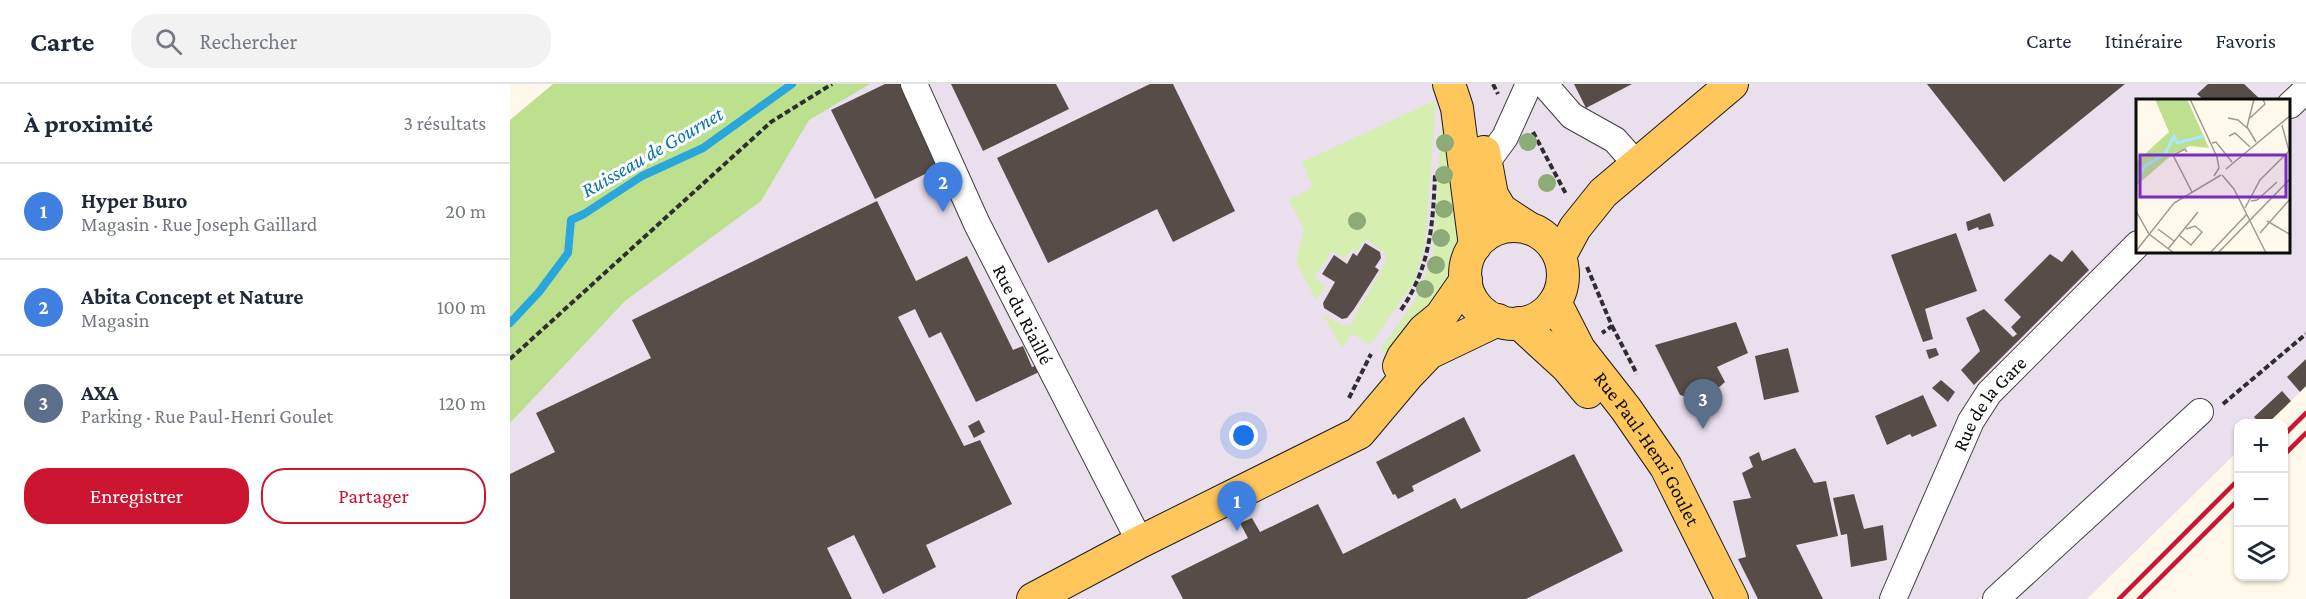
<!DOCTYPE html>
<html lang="fr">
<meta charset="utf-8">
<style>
body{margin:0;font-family:"Crimson Pro",serif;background:#f2f2f3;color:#1f2937}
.controls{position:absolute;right:18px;bottom:18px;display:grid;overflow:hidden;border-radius:12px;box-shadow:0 2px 4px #0004}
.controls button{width:54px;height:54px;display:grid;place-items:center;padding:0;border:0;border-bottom:2px solid #e0e1e3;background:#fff;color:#1f2937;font:30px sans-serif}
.you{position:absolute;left:734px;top:352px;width:21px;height:21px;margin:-15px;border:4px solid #fff;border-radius:50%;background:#1a73e8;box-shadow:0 0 0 9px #1a73e833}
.badge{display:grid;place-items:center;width:39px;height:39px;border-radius:50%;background:#cb1531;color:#fff;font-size:20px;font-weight:700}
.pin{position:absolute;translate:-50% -50px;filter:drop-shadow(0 2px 3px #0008)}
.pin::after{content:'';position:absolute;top:32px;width:21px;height:18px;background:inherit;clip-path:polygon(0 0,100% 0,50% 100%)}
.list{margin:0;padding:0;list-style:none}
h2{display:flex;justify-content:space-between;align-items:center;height:78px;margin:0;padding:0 24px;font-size:26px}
h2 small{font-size:20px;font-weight:400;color:#747a83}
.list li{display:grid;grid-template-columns:39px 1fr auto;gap:18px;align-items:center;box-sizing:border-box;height:96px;padding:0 24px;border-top:2px solid #e0e1e3}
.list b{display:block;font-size:22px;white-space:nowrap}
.list p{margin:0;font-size:20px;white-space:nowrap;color:#747a83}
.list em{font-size:20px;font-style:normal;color:#747a83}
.actions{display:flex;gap:12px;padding:18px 24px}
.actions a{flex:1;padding:14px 0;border:2px solid #cb1531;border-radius:24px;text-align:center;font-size:21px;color:#cb1531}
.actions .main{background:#cb1531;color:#fff}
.icon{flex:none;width:33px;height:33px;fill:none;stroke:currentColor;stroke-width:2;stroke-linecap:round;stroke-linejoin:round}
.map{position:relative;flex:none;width:1796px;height:515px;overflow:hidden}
header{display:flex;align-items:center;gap:36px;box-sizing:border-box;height:84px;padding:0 30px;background:#fff;border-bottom:2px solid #e0e1e3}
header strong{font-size:28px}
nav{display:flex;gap:33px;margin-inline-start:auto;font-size:21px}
.search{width:420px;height:54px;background:#f2f2f3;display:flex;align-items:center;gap:15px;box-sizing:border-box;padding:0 21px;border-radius:24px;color:#747a83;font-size:22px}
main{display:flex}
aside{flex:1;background:#fff}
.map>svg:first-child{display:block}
</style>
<header>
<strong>Carte</strong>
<div class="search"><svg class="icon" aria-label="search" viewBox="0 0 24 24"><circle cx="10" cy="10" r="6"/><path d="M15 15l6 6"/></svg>Rechercher</div>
<nav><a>Carte</a><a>Itinéraire</a><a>Favoris</a></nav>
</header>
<main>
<aside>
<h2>À proximité<small>3 résultats</small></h2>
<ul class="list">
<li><span class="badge" style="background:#3f7fe0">1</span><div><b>Hyper Buro</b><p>Magasin · Rue Joseph Gaillard</p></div><em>20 m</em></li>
<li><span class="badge" style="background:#3f7fe0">2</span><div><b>Abita Concept et Nature</b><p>Magasin</p></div><em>100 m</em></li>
<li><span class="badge" style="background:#5c6f8a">3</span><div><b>AXA</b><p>Parking · Rue Paul-Henri Goulet</p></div><em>120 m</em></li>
</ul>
<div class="actions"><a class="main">Enregistrer</a><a>Partager</a></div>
</aside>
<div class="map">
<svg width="1796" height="515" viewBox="0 0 1796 515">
<rect width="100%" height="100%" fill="#fff9ec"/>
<!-- industrial -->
<path fill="#eadfed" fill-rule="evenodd" d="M295 0H1796V275L1777 293 1790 308 1781 317 1772 308 1750 339 1728 340V367L1577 515H0V155ZM1628 16H1780V168H1628Z"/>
<!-- green -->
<g fill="#d7eeb1">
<polygon points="934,0 955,151 944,168 939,202 880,272 870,266 908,212 923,170"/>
<polygon points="926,16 915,161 904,198 860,261 841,249 832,264 813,231 832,241 840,241 874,181 876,170 856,155 846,168 841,165 835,175 822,167 804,193 815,203 806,216 786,178 794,146 779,116 803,103 792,78"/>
</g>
<!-- forest -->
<polygon fill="#bce08e" points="43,0 360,0 299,36 251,117 115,217 0,339 0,36"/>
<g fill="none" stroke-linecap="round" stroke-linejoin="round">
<!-- stream -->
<polyline stroke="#29a7dc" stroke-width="8" points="0,239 29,208 58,169 61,136 74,130 132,92 193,64 282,0"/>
</g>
<!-- building -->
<g fill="#564c48">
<polygon points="375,0 390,0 427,84 365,115 321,26"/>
<polygon points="441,0 546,0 559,25 473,67"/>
<polygon points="640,0 663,0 725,127 663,158 647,125 538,179 487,74"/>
<polygon points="1064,0 1122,0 1076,24"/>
<polygon points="1417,0 1615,0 1494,98"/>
<polygon points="1698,0 1734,0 1751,16 1694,16 1687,10"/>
<polygon points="367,117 406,197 457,172 503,266 513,262 522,283 525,282 529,288 466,318 431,248 419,254 405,225 388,233 454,362 470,356 502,420 416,461 426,483 373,510 344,451 317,464 342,515 0,515 0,390 45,368 26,329 141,274 122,236"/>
<polygon points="1480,129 1484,142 1469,146 1468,143 1458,147 1456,138"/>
<polygon points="1446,149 1467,207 1415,225 1423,255 1413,258 1381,171"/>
<polygon points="855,159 870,168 871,174 865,183 869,186 844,225 837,234 832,235 814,224 813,219 825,198 812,190 824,171 837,180 843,169 847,172"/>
<polygon points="1562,166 1579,186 1464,301 1451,286 1470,267 1456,234 1474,225 1503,253 1507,250 1501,243 1511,233 1494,216 1540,170 1552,178"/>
<polygon points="1226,238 1238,269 1207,283 1215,298 1197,314 1194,308 1180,314 1170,311 1145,261"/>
<polygon points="1278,264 1289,308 1254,316 1245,272"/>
<polygon points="1426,264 1429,271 1419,275 1416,266"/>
<polygon points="1796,275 1796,302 1790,308 1777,293"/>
<polygon points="1431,296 1445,308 1438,318 1422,304"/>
<polygon points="1772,307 1781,317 1757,340 1750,340 1744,333"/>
<polygon points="1413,311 1427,342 1402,353 1400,350 1377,361 1365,332"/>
<polygon points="954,333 971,367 902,402 904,407 888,415 885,410 883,411 866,378"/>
<polygon points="469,336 475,348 464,354 458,342"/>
<polygon points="1285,364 1304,399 1316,397 1328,452 1286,461 1313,515 1248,515 1228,475 1236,473 1223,417 1241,414 1232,389 1243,383 1239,373 1249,368 1252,377"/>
<polygon points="1064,370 1113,467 1016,515 673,515 661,492 738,454 730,439 742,434 750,448 808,420 833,470 945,414 951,425"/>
<polygon points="1344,410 1354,445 1373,441 1377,476 1341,483 1337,450 1331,451 1323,414"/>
</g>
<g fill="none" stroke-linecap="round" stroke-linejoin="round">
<defs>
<g id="minor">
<path id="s1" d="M404 0 467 140 630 458"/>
<polyline points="1034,0 1062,32 1105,56 1127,81"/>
<polyline points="1780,21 1796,6"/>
<polyline points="976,79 995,53 1019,0"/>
<path id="s2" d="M1383 515 1461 337 1479 309 1628 160"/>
<polyline points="1486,515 1690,328"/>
</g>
<g id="major">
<polyline points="939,0 947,24 965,162"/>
<polyline points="974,68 982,111 991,126 1017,143"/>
<circle cx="1004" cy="191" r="49"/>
<polyline points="1050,172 1065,144 1093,109 1222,0"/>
<path id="s3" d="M1045 218 1069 265 1116 325 1156 383 1222 515"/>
<polyline points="1009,239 1057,283 1078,308"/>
<polyline points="889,282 893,273 914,246 931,232 956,196"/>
<polyline points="523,515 630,458 849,349 897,292 919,269 988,236"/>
</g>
</defs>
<!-- minor casing -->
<use href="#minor" stroke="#3f3f3f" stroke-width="28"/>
<!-- major casing -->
<use href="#major" stroke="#1d1d1d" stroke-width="34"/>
<!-- path -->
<g stroke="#2e2e2e" stroke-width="4" stroke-dasharray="6 3" stroke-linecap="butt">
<polyline points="983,0 988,10"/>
<polyline points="1023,48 1056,110"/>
<polyline points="1077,183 1102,242 1092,249"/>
<path d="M891 226C920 184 923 141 925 91"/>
<polyline points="1102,242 1127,290"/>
<polyline points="0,275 261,38 322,0"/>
<polyline points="839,314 861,270"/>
<polyline points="1713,320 1796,250"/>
</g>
<!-- minor -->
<use href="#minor" stroke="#fff" stroke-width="26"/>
<!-- major -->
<use href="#major" stroke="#ffc65c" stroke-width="32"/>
<!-- rail -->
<g stroke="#cb1531" stroke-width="4.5">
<polyline points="1774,351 1796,329"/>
<polyline points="1774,371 1796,349"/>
<polyline points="1609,515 1728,396"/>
<polyline points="1629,515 1728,416"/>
</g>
</g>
<!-- trees -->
<g fill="#8dab76">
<circle cx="1018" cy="58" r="9"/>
<circle cx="935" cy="59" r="9"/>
<circle cx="934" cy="91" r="9"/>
<circle cx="1037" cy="99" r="9"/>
<circle cx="934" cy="125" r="9"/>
<circle cx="847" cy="137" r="9"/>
<circle cx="931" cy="154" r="9"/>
<circle cx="926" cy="181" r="9"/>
<circle cx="915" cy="205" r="9"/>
</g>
<g text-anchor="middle" stroke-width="6" stroke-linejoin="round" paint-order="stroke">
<!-- street labels -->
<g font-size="20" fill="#0c0c0c" stroke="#fff">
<text dy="7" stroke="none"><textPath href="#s1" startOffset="255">Rue du Riaillé</textPath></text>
<text dy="7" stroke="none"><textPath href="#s2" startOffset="219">Rue de la Gare</textPath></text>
<text dy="7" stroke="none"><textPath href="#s3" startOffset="174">Rue Paul-Henri Goulet</textPath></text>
</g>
<!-- water labels -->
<g font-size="21" font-style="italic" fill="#0875ab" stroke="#fff">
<text transform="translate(142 68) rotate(-30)" y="7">Ruisseau de Gournet</text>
</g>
</g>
<!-- overview -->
<g transform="translate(1626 15)">
<rect width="154" height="154" fill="#fff9ec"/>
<path d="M19 0H51L73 49 54 47 38 54 0 87V63L33 33Z" fill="#bce08e"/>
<path fill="none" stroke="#aae7fd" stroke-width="3" d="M0 81 9 67 29 55 38 37 41 44 68 37"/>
<path fill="none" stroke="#9e9a92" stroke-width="1.5" d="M54 0 81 58 83 69 78 77M118 0 111 28 120 43M92 19 102 21 111 29M114 19 129 5 127 0M93 37 99 34 114 48M76 44 80 43 96 63M51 53 49 50 37 56 56 93M90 70 155 16M86 76 98 90 130 154M115 102 121 101 141 83M109 109 124 81 153 52 146 26M0 112 13 135 38 154M131 122 155 136M22 130 38 142M124 134 155 99M43 136 55 146 66 133 59 127 50 130M32 150 62 113M0 152 38 104 85 76M74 154 111 115M82 154 155 79"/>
<path fill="#7b2cbf" fill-opacity="0.15" stroke="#7b2cbf" stroke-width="3" d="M4 56H150V98H4Z"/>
<rect width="154" height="154" fill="none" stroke="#0c0c0c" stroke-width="3"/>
</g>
</svg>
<div class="controls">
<button>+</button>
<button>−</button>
<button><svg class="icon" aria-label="layers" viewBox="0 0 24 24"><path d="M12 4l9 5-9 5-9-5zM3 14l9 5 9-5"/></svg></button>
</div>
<div class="you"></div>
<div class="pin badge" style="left:727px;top:447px;background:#3f7fe0">1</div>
<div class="pin badge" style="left:433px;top:128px;background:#3f7fe0">2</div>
<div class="pin badge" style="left:1193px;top:345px;background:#5c6f8a">3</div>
</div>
</main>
